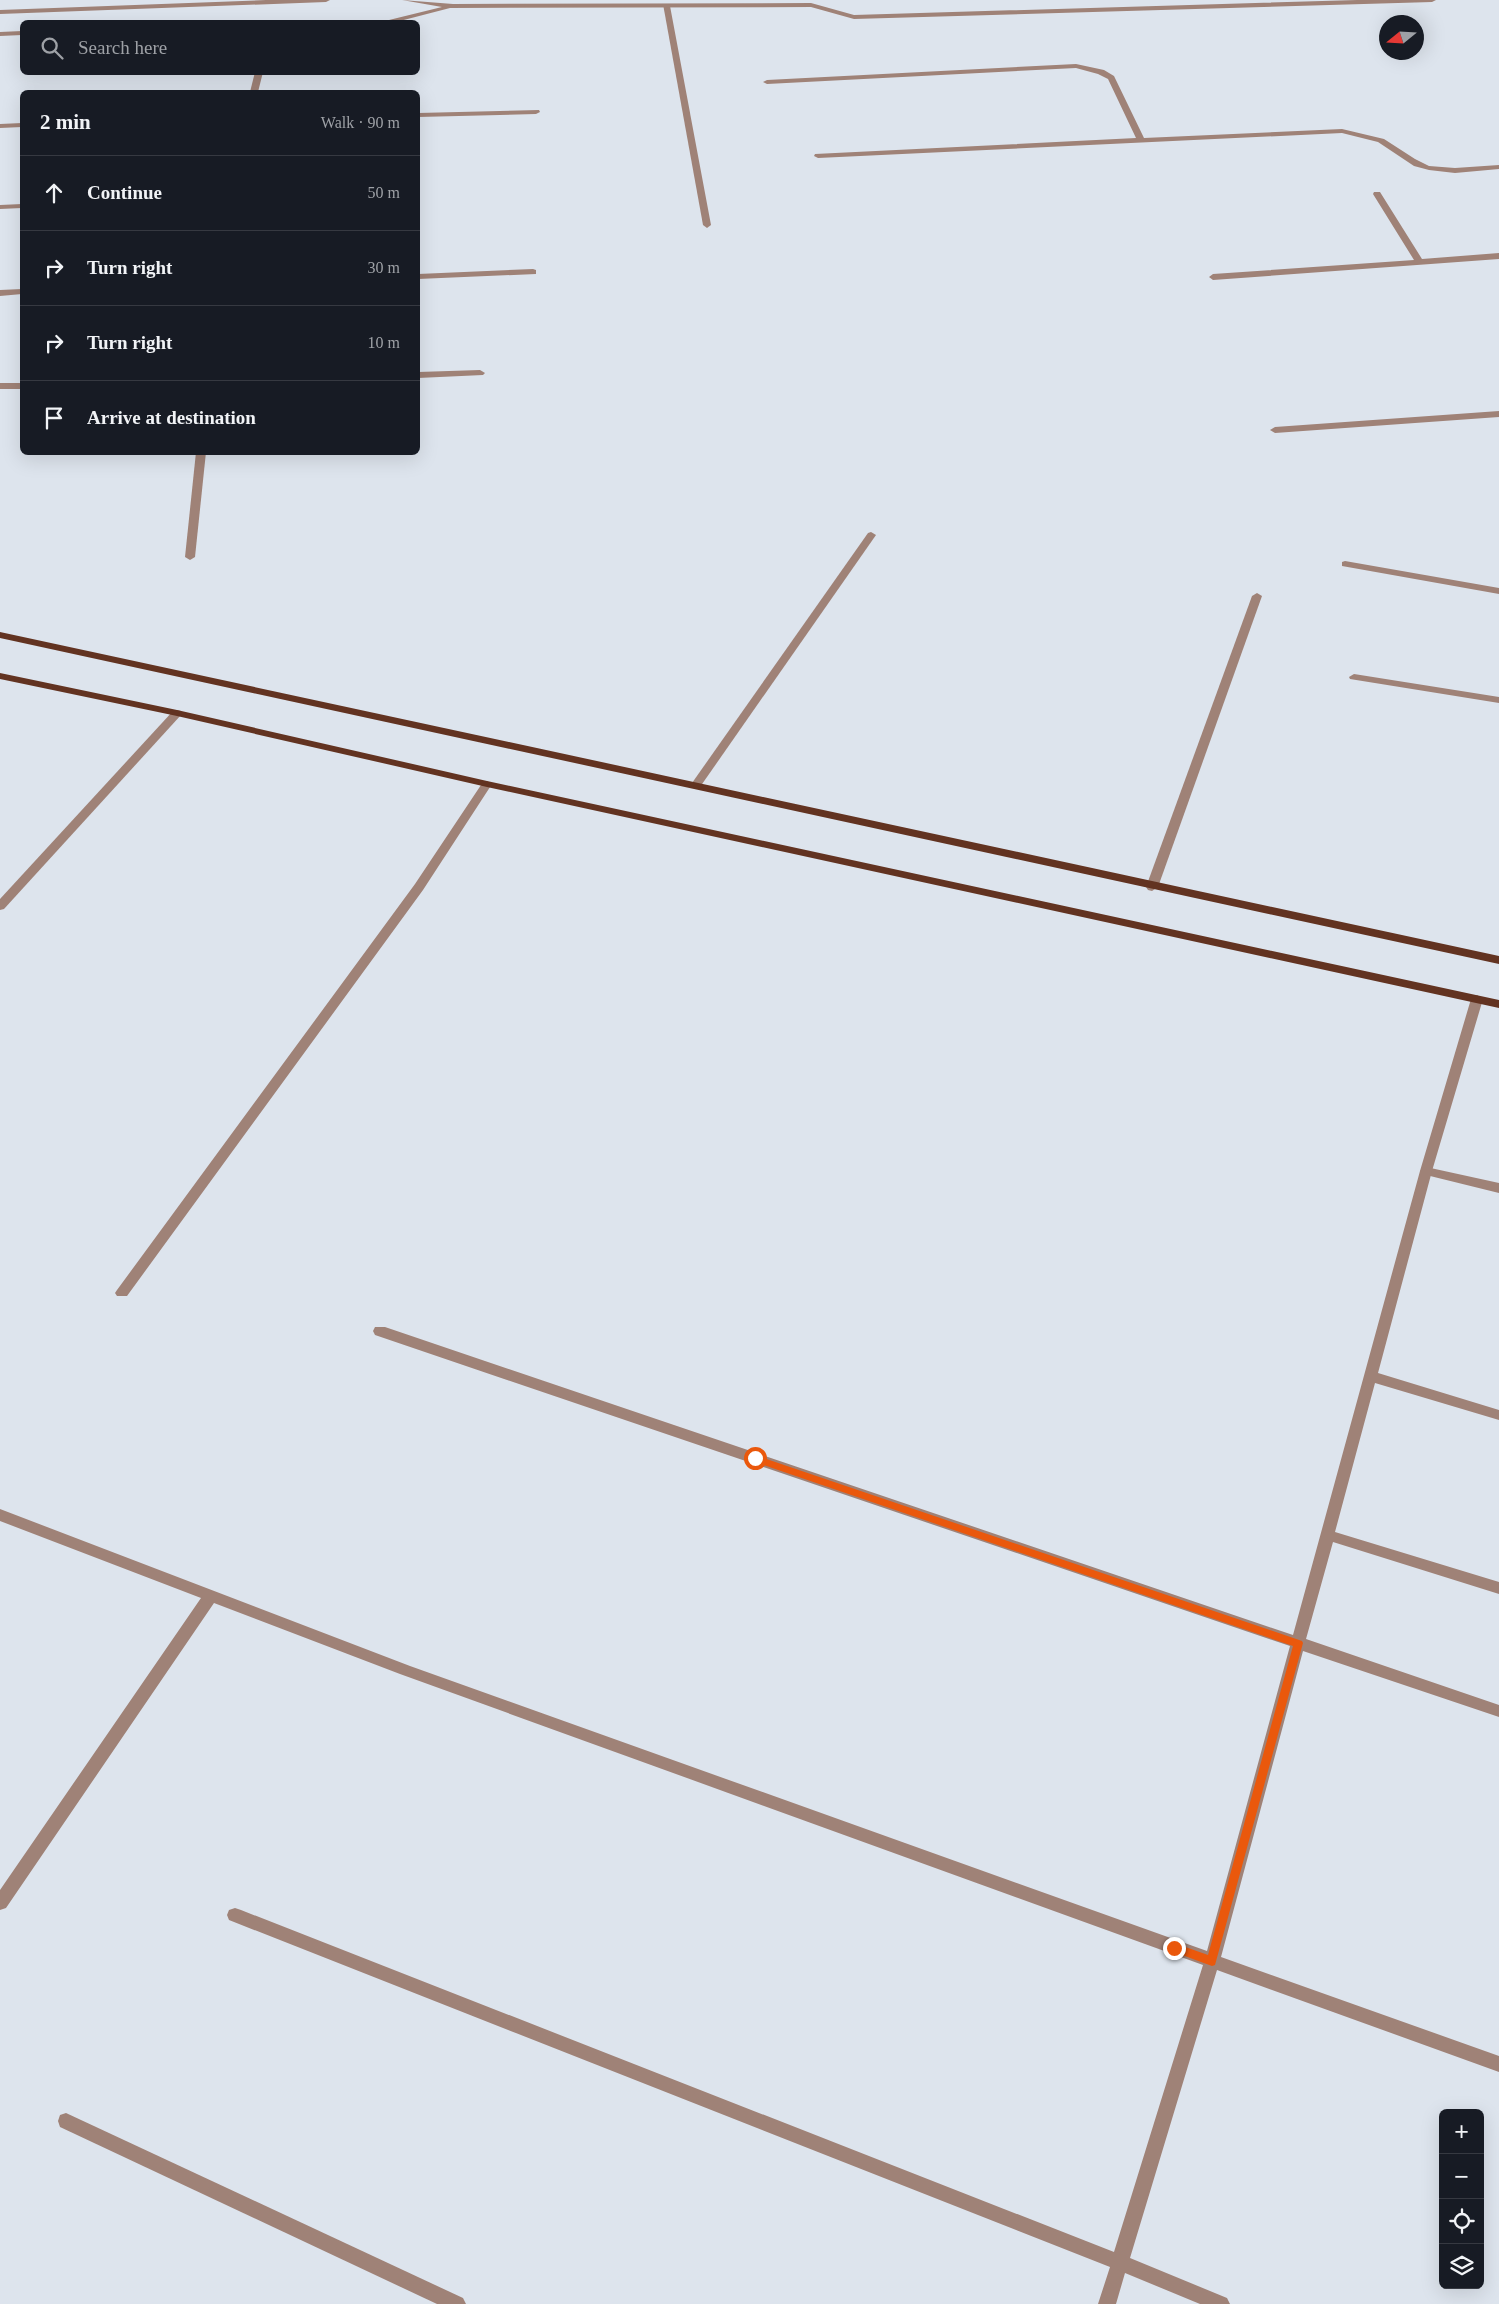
<!DOCTYPE html>
<meta charset="utf-8">
<style>
body{margin:0;font-family:Georgia,serif;background:#242831;color:#f1f3f6}
.controls{position:absolute;right:15px;bottom:15px;display:grid;overflow:hidden;border-radius:8px;box-shadow:0 5px 20px #0002}
.controls button{width:45px;height:45px;display:grid;place-items:center;padding:0;border:0;border-bottom:1px solid #363941;background:#171b24;color:#f1f3f6;font:25px sans-serif}
.compass{position:absolute;left:1379px;top:15px;width:45px;height:45px;border-radius:50%;background:#171b24;box-shadow:0 5px 20px #0002;rotate:252deg}
.stop{position:absolute;width:15px;height:15px;margin:-11px;border:4px solid #ea580c;border-radius:50%;background:#fff}
.stop.end{background:#ea580c;border-color:#fff;box-shadow:0 1px 5px #0008}
.list{margin:0;padding:0;list-style:none}
h2{display:flex;justify-content:space-between;align-items:center;height:65px;margin:0;padding:0 20px;font-size:21px}
h2 small{font-size:16px;font-weight:400;color:#9ea1a6}
.list li{display:grid;grid-template-columns:32px 1fr auto;gap:15px;align-items:center;box-sizing:border-box;height:75px;padding:0 20px;border-top:1px solid #363941}
.list b{display:block;font-size:19px;white-space:nowrap}
.list em{font-size:16px;font-style:normal;color:#9ea1a6}
.icon{flex:none;width:28px;height:28px;fill:none;stroke:currentColor;stroke-width:2;stroke-linecap:round;stroke-linejoin:round}
.map{position:relative;flex:none;width:1499px;height:2304px;overflow:hidden}
.search{position:absolute;background:#171b24;box-shadow:0 5px 20px #0002;left:20px;top:20px;width:400px;height:55px;display:flex;align-items:center;gap:12px;box-sizing:border-box;padding:0 18px;border-radius:8px;color:#9ea1a6;font-size:19px}
.panel{position:absolute;background:#171b24;box-shadow:0 5px 20px #0002;left:20px;top:90px;width:400px;height:365px;border-radius:8px}
.map>svg:first-child{display:block}
</style>
<div class="map">
<svg width="1499" height="2304" viewBox="0 0 1499 2304">
<rect width="100%" height="100%" fill="#dde4ed"/>
<g fill="none" stroke-linecap="round" stroke-linejoin="round">
<!-- service -->
<g fill="#9f8277" fill-rule="evenodd">
<polygon points="663,4 670,6 711,225 707,228 703,225"/>
<polygon points="487,781 492,784 423,890 127,1296 117,1296 115,1293 117,1290 415,884 483,782"/>
<polygon points="1426,1167 1499,1183 1499,1193 1422,1174 1420,1171"/>
</g>
<!-- minor -->
<g fill="#9f8277" fill-rule="evenodd">
<polygon points="1076,64 1104,70 1114,76 1144,138 1342,129 1384,139 1415,159 1429,166 1455,168 1499,165 1499,169 1455,173 1429,170 1414,166 1378,142 1342,133 818,158 814,156 815,154 1136,138 1108,79 1098,74 1076,68 767,84 763,82 767,80"/>
<polygon points="255,72 263,72 258,92 250,92"/>
<polygon points="539,110 540,112 536,114 418,117 418,113"/>
<polygon points="22,123 22,127 0,128 0,124"/>
<polygon points="1374,192 1380,192 1422,259 1499,253 1499,259 1213,280 1209,277 1213,274 1414,260 1373,194"/>
<polygon points="22,204 22,208 0,209 0,205"/>
<polygon points="533,269 536,270 536,274 418,279 418,274"/>
<polygon points="22,289 22,294 0,296 0,290"/>
<polygon points="480,370 485,373 483,375 418,378 418,372"/>
<rect x="0" y="383" width="22" height="6"/>
<polygon points="1499,411 1499,417 1275,433 1270,430 1275,427"/>
<polygon points="196,452 206,452 195,557 190,560 185,557"/>
<polygon points="871,532 876,535 700,787 692,787 691,785 692,783 868,533"/>
<polygon points="1345,561 1499,588 1499,594 1342,566 1342,562"/>
<polygon points="1257,593 1262,596 1158,887 1152,891 1148,890 1146,887 1252,596"/>
<polygon points="1354,674 1499,697 1499,703 1350,679 1349,677"/>
<polygon points="177,710 181,711 181,715 4,909 0,910 0,899 173,711"/>
<polygon points="1477,995 1483,999 1432,1171 1378,1373 1499,1410 1499,1420 1375,1383 1335,1532 1499,1582 1499,1594 1333,1542 1306,1639 1499,1705 1499,1717 1303,1651 1221,1957 1499,2056 1499,2072 1217,1970 1130,2258 1227,2298 1230,2304 1200,2304 1125,2273 1116,2304 1098,2304 1110,2267 229,1920 227,1915 229,1910 235,1908 241,1910 1114,2252 1203,1965 400,1674 214,1603 6,1908 0,1910 0,1890 201,1598 0,1521 0,1509 410,1666 1207,1951 1290,1646 375,1335 373,1331 375,1327 385,1327 1293,1635 1420,1171 1471,999"/>
<polygon points="66,2113 463,2298 466,2304 437,2304 60,2127 58,2121 60,2115"/>
</g>
<!-- tertiary -->
<g fill="#9f8277" fill-rule="evenodd">
<polygon points="266,0 330,0 326,2 0,14 0,10"/>
<polygon points="402,0 453,4 811,3 854,15 1357,0 1436,0 1432,2 854,19 811,7 450,8 396,22 369,22 373,20 389,20 442,7"/>
<polygon points="22,31 22,35 0,36 0,32"/>
</g>
<!-- primary -->
<g fill="#623321" fill-rule="evenodd">
<polygon points="0,632 1499,956 1499,964 0,638"/>
<polygon points="0,673 177,710 487,781 1499,1000 1499,1008 487,787 177,716 0,679"/>
</g>
</g>
<!-- route -->
<polygon fill="#ea580c" points="755,1455 1302,1641 1303,1643 1215,1965 1212,1966 1171,1951 1169,1948 1174,1943 1208,1955 1293,1646 752,1461 750,1458"/>
</svg>
<div class="controls">
<button>+</button>
<button>−</button>
<button><svg class="icon" aria-label="locate" viewBox="0 0 24 24"><circle cx="12" cy="12" r="6"/><path d="M12 2v4M12 18v4M2 12h4M18 12h4"/></svg></button>
<button><svg class="icon" aria-label="layers" viewBox="0 0 24 24"><path d="M12 4l9 5-9 5-9-5zM3 14l9 5 9-5"/></svg></button>
</div>
<svg class="compass" viewBox="-18 -18 36 36"><path d="M0-13l5 13h-10z" fill="#e53935"/><path d="M0 13l5-13h-10z" fill="#9ea1a6"/></svg>
<div class="stop" style="left:755px;top:1458px"></div>
<div class="stop end" style="left:1174px;top:1948px"></div>
<div class="search"><svg class="icon" aria-label="search" viewBox="0 0 24 24"><circle cx="10" cy="10" r="6"/><path d="M15 15l6 6"/></svg>Search here</div>
<section class="panel">
<h2>2 min<small>Walk · 90 m</small></h2>
<ul class="list">
<li><svg class="icon" aria-label="ahead" viewBox="0 0 24 24"><path d="M12 20V5M6 11l6-6 6 6"/></svg><div><b>Continue</b></div><em>50 m</em></li>
<li><svg class="icon" aria-label="right" viewBox="0 0 24 24"><path d="M7 20v-9h11M14 6l5 5-5 5"/></svg><div><b>Turn right</b></div><em>30 m</em></li>
<li><svg class="icon" aria-label="right" viewBox="0 0 24 24"><path d="M7 20v-9h11M14 6l5 5-5 5"/></svg><div><b>Turn right</b></div><em>10 m</em></li>
<li><svg class="icon" aria-label="arrive" viewBox="0 0 24 24"><path d="M6 21V4h12l-3 4 3 4H6"/></svg><div><b>Arrive at destination</b></div></li>
</ul>
</section>
</div>
